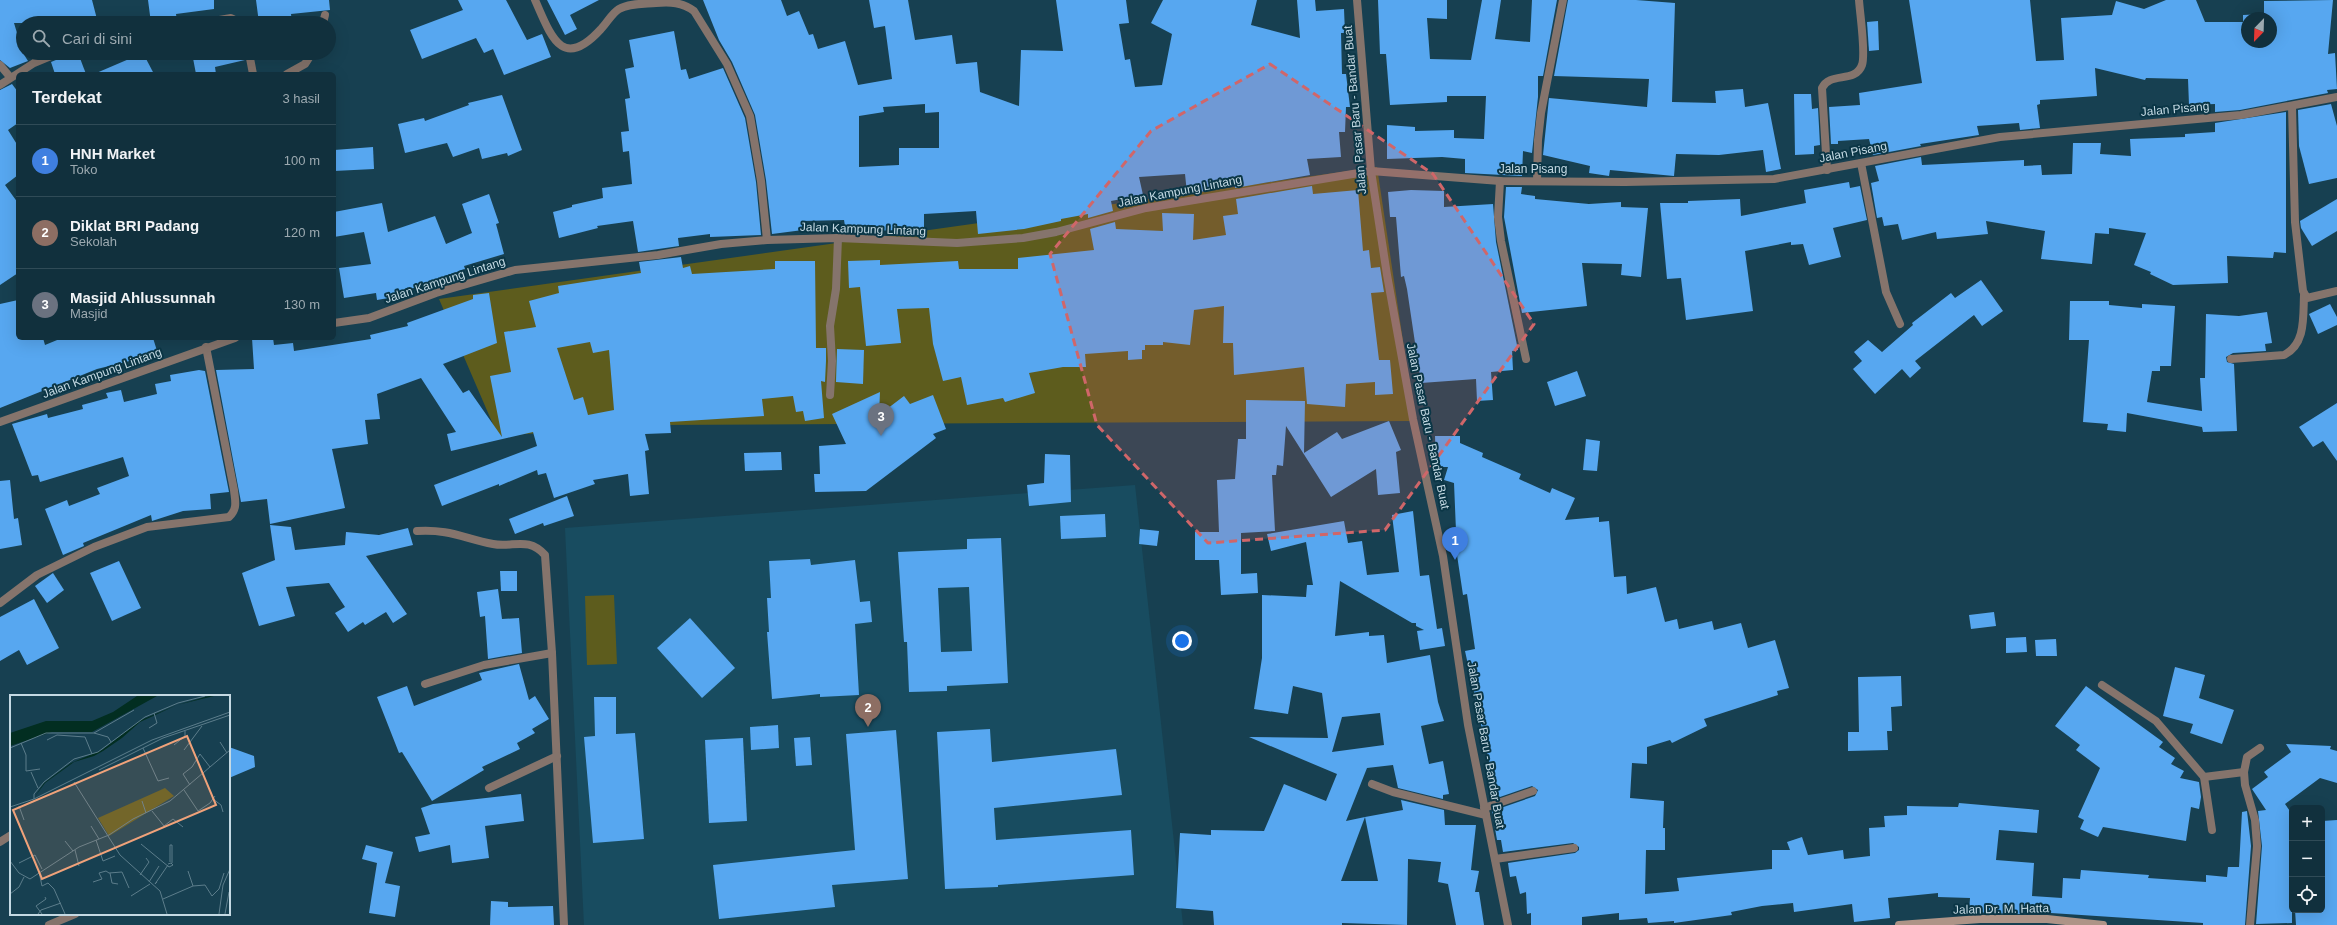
<!DOCTYPE html>
<html lang="id">
<meta charset="utf-8">
<style>
body{margin:0;font-family:Arial,sans-serif;background:#1e3c48;color:#f1f3f6}
.controls{position:absolute;right:12px;bottom:12px;display:grid;overflow:hidden;border-radius:6px;box-shadow:0 4px 16px #0002}
.controls button{width:36px;height:36px;display:grid;place-items:center;padding:0;border:0;border-bottom:1px solid #304b57;background:#11303d;color:#f1f3f6;font:20px sans-serif}
.compass{position:absolute;left:2241px;top:12px;width:36px;height:36px;border-radius:50%;background:#11303d;box-shadow:0 4px 16px #0002;rotate:203deg}
.you{position:absolute;left:1182px;top:641px;width:14px;height:14px;margin:-10px;border:3px solid #fff;border-radius:50%;background:#1a73e8;box-shadow:0 0 0 6px #1a73e833}
.badge{display:grid;place-items:center;width:26px;height:26px;border-radius:50%;background:#e69b98;color:#fff;font-size:13px;font-weight:700}
.pin{position:absolute;translate:-50% -33px;filter:drop-shadow(0 1px 2px #0008)}
.pin::after{content:'';position:absolute;top:21px;width:14px;height:12px;background:inherit;clip-path:polygon(0 0,100% 0,50% 100%)}
.list{margin:0;padding:0;list-style:none}
h2{display:flex;justify-content:space-between;align-items:center;height:52px;margin:0;padding:0 16px;font-size:17px}
h2 small{font-size:13px;font-weight:400;color:#9ca9b0}
.list li{display:grid;grid-template-columns:26px 1fr auto;gap:12px;align-items:center;box-sizing:border-box;height:72px;padding:0 16px;border-top:1px solid #304b57}
.list b{display:block;font-size:15px;white-space:nowrap}
.list p{margin:0;font-size:13px;white-space:nowrap;color:#9ca9b0}
.list em{font-size:13px;font-style:normal;color:#9ca9b0}
.icon{flex:none;width:22px;height:22px;fill:none;stroke:currentColor;stroke-width:2;stroke-linecap:round;stroke-linejoin:round}
.map{position:relative;flex:none;width:2337px;height:925px;overflow:hidden}
.search{position:absolute;background:#11303d;box-shadow:0 4px 16px #0002;left:16px;top:16px;width:320px;height:44px;display:flex;align-items:center;gap:10px;box-sizing:border-box;padding:0 14px;border-radius:22px;color:#9ca9b0;font-size:15px}
.panel{position:absolute;background:#11303d;box-shadow:0 4px 16px #0002;left:16px;top:72px;width:320px;height:268px;border-radius:6px}
.map>svg:first-child{display:block}
</style>
<div class="map">
<svg width="2337" height="925" viewBox="0 0 2337 925">
<rect width="100%" height="100%" fill="#174051"/>
<!-- built -->
<polygon fill="#184c60" points="1135,485 1183,925 584,925 565,528"/>
<!-- green -->
<g fill="#5d5c1d">
<polygon points="1377,167 1415,421 651,425 498,436 439,299"/>
<polygon points="614,595 617,664 587,665 585,596"/>
</g>
<!-- building -->
<g fill="#57a7f0" fill-rule="evenodd">
<polygon points="0,0 92,0 98,23 14,23 23,53 28,61 10,68 0,60"/>
<polygon points="148,0 214,0 214,9 176,14 177,21 151,23"/>
<polygon points="256,0 329,0 330,10 291,14 292,23 259,23"/>
<polygon points="458,0 506,0 527,40 542,34 551,57 504,75 493,49 484,53 476,38 422,59 410,30 463,10"/>
<polygon points="547,0 599,0 570,15 577,29 565,35"/>
<path d="M703 0H781L787 16 799 11 809 35 813 34 818 49 845 41 858 85 892 79 885 26 874 28 869 0H908L915 40 952 35 956 64 977 62 980 92 1019 106 1021 50 1063 51 1056 0H1126L1129 23 1119 24 1125 60 1130 59 1135 87 1162 85 1172 34 1151 23 1163 0H1257L1251 25 1300 38 1297 0H1315L1316 11 1344 9 1345 33H1341L1342 74H1346L1350 107H1346L1345 132H1339L1341 157 1307 159 1310 175 1235 188V185L1207 188V191L1187 193 1185 174 1139 177 1143 195 1111 201 1113 211 1088 218V214L1061 219V221L1024 229 978 234 976 211 924 214V232H897V230L846 232 844 220 802 221 803 230 772 234 766 180 755 115 732 62 719 40ZM925 104V113L939 112V148H899V165L859 167V116L884 112 883 107Z"/>
<polygon points="1378,0 1447,0 1447,19 1427,18 1430,59 1471,60 1482,0 1501,0 1495,39 1530,42 1532,0 1557,0 1543,76 1538,76 1538,97 1532,153 1523,151 1522,176 1465,173 1465,159 1442,157 1387,159 1387,125 1415,127 1415,131 1454,130 1454,138 1484,139 1486,96 1447,96 1447,102 1390,105 1386,54 1380,54"/>
<polygon points="1568,0 1636,0 1675,3 1672,102 1716,103 1715,91 1743,89 1745,107 1768,103 1781,169 1766,172 1763,150 1719,155 1676,154 1674,176 1610,170 1609,176 1589,173 1590,166 1543,155 1549,98 1647,107 1649,79 1554,76"/>
<path d="M1909 0H2030L2036 61 2064 60 2061 18 2112 15 2116 1 2144 9 2166 0H2196L2205 22H2243V15L2264 14V1L2333 0 2328 54 2335 53 2337 89 2327 90 2328 93 2240 110 2215 112V104L2189 105 2188 79 2146 78 2145 80 2095 68 2097 96 2040 100V104L2037 105 2040 128 2020 130 2019 123 1977 126 1979 135 1920 144 1921 146 1873 155 1869 139 1838 141V144H1831L1829 107 1860 105 1859 93 1922 83ZM2247 18H2271V42H2247Z"/>
<polygon points="1878,21 1879,50 1869,51 1867,22"/>
<polygon points="674,31 681,70 686,69 689,79 723,68 745,118 756,182 761,235 710,237 710,234 678,238 679,246 638,252 633,221 597,226 598,228 559,238 553,212 572,207 572,205 603,198 602,188 632,184 629,151 623,152 621,132 629,131 625,99 630,98 625,69 634,67 629,40"/>
<polygon points="73,53 78,53 86,74 55,74 51,62"/>
<polygon points="143,53 154,74 94,74"/>
<polygon points="192,53 244,53 245,60 215,67 216,74 196,74"/>
<polygon points="12,84 18,92 18,123 8,130 18,146 18,175 5,185 18,203 18,273 0,285 0,90"/>
<polygon points="1794,94 1811,94 1812,109 1818,108 1820,145 1814,146 1814,154 1795,155"/>
<polygon points="502,95 522,150 508,156 507,153 482,159 479,148 453,157 447,143 405,153 398,124 424,118 425,121 469,105 468,103"/>
<polygon points="2331,104 2337,126 2337,178 2309,184 2299,146 2298,110"/>
<polygon points="2286,112 2286,253 2274,252 2273,258 2227,256 2228,283 2173,285 2150,274 2151,272 2134,265 2146,233 2109,228 2109,234 2095,233 2092,264 2041,259 2045,231 1986,221 1988,234 1937,239 1936,232 1902,240 1898,224 1884,226 1882,217 1877,218 1871,183 1879,181 1875,166 1921,157 1922,165 2024,160 2024,166 2041,165 2042,175 2072,174 2073,143 2101,143 2100,154 2131,156 2130,139 2185,137 2185,134 2215,132 2215,123"/>
<polygon points="373,147 374,169 334,171 334,150"/>
<polygon points="1849,182 1850,188 1860,186 1867,220 1833,228 1841,257 1809,265 1803,244 1791,245 1791,242 1745,251 1753,311 1686,320 1681,278 1667,279 1660,203 1688,203 1688,201 1740,199 1741,216 1806,203 1804,190"/>
<polygon points="1312,186 1313,194 1358,190 1363,251 1369,250 1371,268 1380,267 1384,292 1371,293 1379,360 1390,360 1393,394 1375,395 1375,382 1346,384 1345,407 1307,404 1304,367 1234,375 1233,343 1223,343 1224,306 1194,310 1190,345 1163,342 1163,345 1145,345 1145,350 1142,350 1142,359 1128,360 1128,351 1085,354 1086,367 1063,367 1029,373 1035,393 1005,402 1003,398 967,405 961,377 943,381 933,344 929,308 897,309 901,343 866,346 860,287 849,288 848,261 880,260 880,265 958,261 959,269 1018,269 1018,258 1094,250 1090,229 1115,222 1116,229 1163,231 1162,213 1194,214 1193,240 1226,235 1223,216 1238,214 1236,199"/>
<polygon points="1506,187 1522,187 1521,194 1535,196 1535,199 1589,204 1621,202 1621,207 1648,208 1641,277 1621,275 1622,264 1582,263 1587,306 1522,313 1504,217"/>
<polygon points="1411,190 1444,191 1444,207 1493,204 1496,242 1518,350 1512,351 1513,370 1491,372 1493,400 1477,401 1476,379 1421,383 1407,289 1404,276 1401,277 1396,217 1390,217 1388,192"/>
<polygon points="489,194 499,223 496,224 504,254 464,266 465,269 400,293 400,296 377,300 376,293 344,298 339,268 371,264 364,232 334,237 334,212 382,203 388,232 435,216 446,244 472,233 462,204"/>
<polygon points="2337,199 2337,231 2312,246 2301,228 2300,221"/>
<path d="M681 257 683 268 690 266 692 274 775 269V261H815L816 348H826V361L825 382 821 381 824 418 805 421 803 411 796 412 793 396 762 399 764 416 670 422 671 433 645 434 649 450 645 451 649 494 630 496 628 474 593 480 595 484 554 498 546 473 538 475 537 470 499 486V484L442 506 434 485 537 446 533 432 451 451 447 434 456 432 421 378 377 394 380 419 365 420 368 444 332 449 345 508 270 524 267 499 241 502 216 370 254 369 252 338H273L274 345 293 343 294 351 371 339 370 335 408 326 407 323 473 299V295L489 293 497 343 443 364 463 393 469 390 502 437 490 376 511 372 504 332 536 327 529 301 559 293 558 286 641 273 639 262ZM590 342 593 353 609 350 614 410 588 415 583 397 574 400 557 348Z"/>
<polygon points="1981,280 2003,311 1982,326 1974,315 1915,361 1921,368 1910,378 1902,369 1875,394 1853,369 1862,361 1854,352 1868,340 1882,352 1913,325 1912,323 1951,293 1955,298"/>
<polygon points="18,300 18,338 43,338 45,345 62,338 153,338 158,354 97,369 0,408 0,304"/>
<polygon points="2070,301 2109,301 2109,305 2142,308 2142,304 2175,306 2171,366 2160,366 2160,371 2152,371 2147,402 2202,411 2200,378 2205,378 2206,314 2239,316 2267,312 2272,343 2265,344 2266,351 2233,353 2226,357 2227,362 2234,364 2237,431 2203,432 2202,427 2127,413 2126,432 2107,430 2108,424 2083,422 2089,340 2069,340"/>
<polygon points="2330,304 2337,317 2337,325 2318,334 2309,314"/>
<polygon points="837,349 864,350 863,384 836,382"/>
<polygon points="199,370 205,371 229,492 210,494 211,509 183,511 152,521 151,515 83,543 84,546 63,555 45,509 67,500 69,506 100,494 97,488 129,476 123,457 40,482 38,475 32,476 12,424 47,414 48,418 83,409 82,405 108,398 106,393 121,390 124,402 157,394 155,384 171,381 170,375"/>
<polygon points="1577,371 1586,396 1555,406 1547,382"/>
<polygon points="880,392 879,415 904,396 910,404 933,395 946,429 933,434 936,438 866,491 815,492 814,474 820,474 819,446 846,444 832,414"/>
<polygon points="1246,400 1305,401 1304,453 1337,432 1342,439 1389,421 1401,450 1396,452 1400,493 1378,495 1376,469 1331,497 1286,426 1283,466 1277,465 1276,475 1272,475 1275,531 1241,533 1241,574 1257,573 1258,593 1221,595 1219,560 1195,560 1195,532 1219,532 1217,480 1235,479 1238,439 1246,439"/>
<polygon points="2337,403 2337,461 2323,441 2313,447 2299,427"/>
<polygon points="1435,436 1460,436 1460,443 1483,453 1482,457 1521,474 1519,479 1550,493 1552,488 1575,498 1565,520 1599,517 1599,522 1609,521 1614,577 1626,576 1627,594 1656,587 1665,622 1677,619 1679,629 1712,621 1714,630 1741,623 1748,648 1775,640 1789,688 1777,691 1778,695 1704,719 1707,726 1672,743 1670,740 1647,747 1647,764 1632,763 1630,798 1664,801 1663,828 1665,828 1665,850 1646,850 1645,894 1679,891 1677,878 1772,869 1772,850 1790,850 1787,842 1802,837 1808,855 1843,850 1844,859 1870,856 1869,828 1885,827 1884,816 1907,815 1907,806 1958,807 1959,803 2039,810 2037,833 1999,830 1996,860 2034,863 2032,896 2062,898 2063,878 2080,879 2081,870 2149,875 2148,878 2206,882 2206,875 2227,877 2228,867 2239,867 2242,812 2247,811 2251,846 2245,925 2203,925 2203,923 2021,911 2021,914 1969,912 1970,898 1938,897 1938,893 1888,898 1890,918 1854,922 1852,904 1794,912 1793,903 1762,906 1731,912 1732,915 1674,923 1674,921 1648,923 1647,918 1619,920 1619,913 1582,917 1582,925 1531,925 1531,913 1527,914 1526,892 1520,894 1516,876 1510,877 1508,863 1575,853 1579,850 1579,847 1573,843 1503,852 1501,840 1497,840 1492,811 1535,796 1538,790 1532,786 1497,798 1465,651 1475,649 1467,594 1463,595 1457,555 1454,483 1444,480 1448,467 1436,467"/>
<polygon points="1586,439 1600,441 1597,471 1583,470"/>
<polygon points="781,452 782,470 745,471 744,453"/>
<polygon points="1045,454 1070,455 1071,502 1029,506 1027,485 1044,483"/>
<polygon points="10,480 14,519 18,518 22,545 0,549 0,481"/>
<polygon points="567,496 574,516 544,526 543,523 515,534 509,519"/>
<path d="M1413 511 1420 576 1429 575 1437 629 1442 628 1445 646 1420 650 1417 631 1424 630 1416 626V623H1412L1340 581 1335 636 1369 632V636L1384 635 1387 663 1430 655 1438 702 1444 721 1421 726 1429 764 1443 761 1449 794 1443 795V799L1398 788 1393 765 1367 768 1346 821 1365 817 1341 881H1378L1365 817 1403 810 1401 800 1444 810 1445 825H1476L1471 870 1479 871 1475 892H1479L1484 925H1456L1448 884 1438 882 1441 862 1408 859 1407 925 1342 923V925H1214L1213 911 1176 908 1180 833 1211 835V830L1264 831 1284 784 1326 801 1337 774 1249 737 1328 738 1322 693 1293 686 1288 714 1254 709 1262 658V595L1306 597 1307 585H1313L1306 542 1271 551 1267 534 1344 521 1348 543 1362 541 1367 575 1399 572 1392 515ZM1380 713 1384 745 1332 752 1342 717Z"/>
<polygon points="1105,514 1106,537 1061,539 1060,516"/>
<polygon points="270,525 291,527 295,550 345,545 346,532 379,535 408,528 413,545 366,556 407,614 393,623 386,612 365,625 363,622 348,632 335,613 345,607 329,583 286,587 295,616 259,626 242,573 275,560"/>
<polygon points="1140,529 1159,531 1157,546 1139,544"/>
<path d="M1001 538 1008 683 947 686V691L909 692 907 642H904L898 552 967 549V539ZM969 587 972 651 941 652 938 588Z"/>
<polygon points="810,559 811,565 855,560 860,602 870,601 872,622 855,624 859,695 820,697 820,694 772,699 767,632 769,632 767,598 771,598 769,561"/>
<polygon points="119,561 141,608 112,621 90,573"/>
<polygon points="500,571 517,571 517,591 501,591"/>
<polygon points="53,573 64,590 47,603 35,586"/>
<polygon points="498,589 502,619 519,618 522,653 488,659 485,616 480,617 477,592"/>
<polygon points="34,599 59,648 27,665 19,650 0,661 0,617"/>
<polygon points="1994,612 1996,626 1971,629 1969,615"/>
<polygon points="690,618 735,668 702,698 657,648"/>
<polygon points="2026,637 2027,652 2006,653 2006,638"/>
<polygon points="2056,639 2057,656 2036,656 2035,640"/>
<polygon points="519,664 529,700 535,696 549,719 532,729 535,733 517,743 520,749 482,767 484,770 432,801 402,752 399,753 377,697 407,686 414,706 482,680 479,673"/>
<polygon points="2175,667 2205,675 2199,698 2234,710 2222,744 2190,733 2193,724 2163,716"/>
<polygon points="1901,676 1902,706 1891,707 1892,731 1887,731 1888,750 1848,751 1848,732 1859,732 1858,677"/>
<polygon points="2086,686 2163,742 2159,747 2175,758 2171,764 2184,771 2180,778 2199,782 2201,797 2199,809 2191,807 2186,841 2103,827 2098,837 2080,829 2084,820 2078,817 2100,768 2076,750 2080,745 2055,726"/>
<polygon points="594,697 616,697 616,734 635,733 644,839 593,843 584,737 595,736"/>
<polygon points="778,725 779,748 751,750 750,727"/>
<polygon points="990,729 992,762 1116,749 1122,795 994,808 996,840 1131,830 1134,875 998,885 998,887 945,889 937,732"/>
<polygon points="896,730 908,879 832,885 835,907 719,919 713,865 855,850 846,734"/>
<polygon points="810,737 812,765 796,766 794,738"/>
<polygon points="743,738 747,821 709,823 705,740"/>
<polygon points="2286,744 2331,746 2330,749 2337,751 2337,783 2320,778 2285,804 2292,814 2292,923 2256,924 2262,846 2258,811 2266,810 2252,789 2268,777 2264,772 2291,752"/>
<polygon points="229,747 254,756 255,767 229,778"/>
<polygon points="521,794 524,821 485,826 489,858 452,863 450,845 419,852 415,837 430,834 421,808 433,804"/>
<polygon points="2337,820 2337,925 2296,925 2295,910 2322,910 2322,821"/>
<polygon points="366,845 393,852 385,883 400,886 395,917 369,913 377,863 362,859"/>
<polygon points="491,901 508,902 508,907 553,906 554,925 490,925"/>
</g>
<g fill="none" stroke-linecap="round" stroke-linejoin="round">
<!-- minor -->
<g stroke="#85746c" stroke-width="8">
<path d="M535 0C551 36 562 72 601 29 607 23 612 13 619 9 629 3 645 4 656 3 670 2 682 2 694 11L727 64 750 116 761 181 767 240"/>
<polyline points="202,23 231,18 241,23"/>
<polyline points="323,23 325,15"/>
<polyline points="249,53 253,74"/>
<polyline points="0,65 10,77"/>
<polyline points="287,74 305,64 312,53"/>
<polyline points="0,85 34,63 58,53"/>
<polyline points="2292,107 2295,222 2303,291 2307,298 2337,291"/>
<polyline points="1861,163 1886,292 1900,324"/>
<path d="M1827 170 1822 88C1830 71 1855 84 1862 65 1866 53 1860 15 1859 0"/>
<polyline points="1500,181 1498,217 1501,241 1526,359"/>
<polyline points="1537,181 1538,140 1541,113 1563,0"/>
<path d="M2231 359 2284 355C2306 344 2303 317 2304 295"/>
<polyline points="830,395 832,361 830,326 836,289 838,238"/>
<path d="M417 531C449 529 463 538 493 544 513 548 528 536 545 555L552 653 564 925"/>
<path d="M0 603 37 575 94 547 147 527 229 517C238 509 235 500 234 490L206 347"/>
<polyline points="425,684 484,665 552,653"/>
<polyline points="2102,685 2156,721 2204,777"/>
<polyline points="1372,784 1393,792 1486,815"/>
<polyline points="489,788 557,756"/>
<polyline points="1484,808 1533,791"/>
<polyline points="2212,830 2204,777 2244,772"/>
<polyline points="0,842 11,835"/>
<polyline points="1495,859 1574,848"/>
<polyline points="49,925 75,914"/>
<polyline points="2250,925 2257,846 2255,820 2245,785 2244,772 2247,757 2260,748"/>
</g>
<!-- tertiary -->
<g stroke="#85746c" stroke-width="8">
<polyline points="1357,0 1371,171 1387,275 1413,419 1443,556 1468,725 1508,925"/>
<polyline points="334,323 369,318 436,293 515,270 658,255 721,244 767,240 838,238 957,243 1023,238 1056,232 1146,208 1371,171 1500,181 1625,182 1774,179 2000,137 2241,115 2337,97"/>
<polyline points="0,422 235,338"/>
</g>
<!-- secondary -->
<polyline stroke="#ae9487" stroke-width="8" points="1899,925 1980,919 2047,919 2103,925"/>
</g>
<!-- marked area -->
<path fill="#d06669" fill-opacity="0.2" stroke="#d06669" stroke-width="3" stroke-dasharray="8 5" stroke-linejoin="round" d="M1270 64 1433 174 1534 324 1385 530 1208 543 1097 425 1050 254 1151 131Z"/>
<g text-anchor="middle" stroke-width="4" stroke-linejoin="round" paint-order="stroke">
<!-- street labels -->
<g font-size="12" fill="#c4d9e3" stroke="#0b3646">
<text transform="translate(2175 109) rotate(-5)" y="4">Jalan Pisang</text>
<text transform="translate(1355 110) rotate(-95)" y="4">Jalan Pasar Baru - Bandar Buat</text>
<text transform="translate(1853 152) rotate(-11)" y="4">Jalan Pisang</text>
<text x="1533" y="173">Jalan Pisang</text>
<text transform="translate(1180 191) rotate(-11)" y="4">Jalan Kampung Lintang</text>
<text transform="translate(863 229) rotate(2)" y="4">Jalan Kampung Lintang</text>
<text transform="translate(445 280) rotate(-18)" y="4">Jalan Kampung Lintang</text>
<text transform="translate(102 373) rotate(-20)" y="4">Jalan Kampung Lintang</text>
<text transform="translate(1428 426) rotate(78)" y="4">Jalan Pasar Baru - Bandar Buat</text>
<text transform="translate(1486 745) rotate(80)" y="4">Jalan Pasar Baru - Bandar Buat</text>
<text transform="translate(2001 909) rotate(-1)" y="4">Jalan Dr. M. Hatta</text>
</g>
</g>
<!-- overview -->
<g transform="translate(10 695)">
<rect width="220" height="220" fill="#174051"/>
<path d="M155 93 164 101 99 141 88 123Z" fill="#5d5c1d"/>
<path d="M127 1H147L82 37H42L0 51V38L36 26H82L103 17ZM199 1H204L167 10 130 27 112 43 93 56 84 61 64 67 35 88 24 103 34 88 61 68 92 55 131 25 167 10Z" fill="#022e21"/>
<path fill="none" stroke="#5c7d8b" stroke-width="1" d="M139 33 147 28 144 18M84 38 98 42 101 47M37 45 47 40 75 42 82 59M210 47 217 58M11 48 16 60V76L30 74M164 50 175 41V36M0 53 36 38H84L124 15M133 53 148 86 159 83M174 55 192 31M89 75 153 43 220 20M21 77 28 93M64 87 110 160 150 196 157 219M180 90 173 79 182 72 190 59 200 72M174 95 188 116 200 108 205 101M24 104V99L34 87 64 64 88 57 135 22 168 8 195 1M203 104 211 110 213 117M132 106 136 118M9 111 14 125M0 112 24 104 142 45 220 17M142 116 154 131 163 124 173 132M81 131 89 144M86 145 93 166 105 161M55 146 63 156M131 149 159 172 163 170 161 168 158 169M162 150V168M65 155 69 171M0 166 9 178 20 184 69 152 99 140 123 124 160 106 220 55M160 167V150H162M9 168 25 160 32 174M178 176 183 191M29 177 32 191 38 188 44 194 55 219M100 178 102 188 108 189M130 180 139 167 136 163M83 187 92 184 89 178 96 176 99 178 112 177 119 193M139 187 149 171M147 187 145 189 158 170M0 199 9 192 14 182M121 201 140 189M153 204 183 191 195 190 202 201 209 194 214 178M28 219 31 215 51 208M32 219 26 211 36 204 35 202M209 219 213 190 220 174M215 219 219 197"/>
<path fill="#f0a27a" fill-opacity="0.15" stroke="#f0a27a" stroke-width="2" d="M177 41 206 110 32 184 3 115Z"/>
<rect width="220" height="220" fill="none" stroke="#c4d9e3" stroke-width="2"/>
</g>
</svg>
<div class="controls">
<button>+</button>
<button>−</button>
<button><svg class="icon" aria-label="locate" viewBox="0 0 24 24"><circle cx="12" cy="12" r="6"/><path d="M12 2v4M12 18v4M2 12h4M18 12h4"/></svg></button>
</div>
<svg class="compass" viewBox="-18 -18 36 36"><path d="M0-13l5 13h-10z" fill="#e53935"/><path d="M0 13l5-13h-10z" fill="#9ca9b0"/></svg>
<div class="you"></div>
<div class="pin badge" style="left:1455px;top:560px;background:#3f7fe0">1</div>
<div class="pin badge" style="left:868px;top:727px;background:#8d6e63">2</div>
<div class="pin badge" style="left:881px;top:436px;background:#6b7280">3</div>
<div class="search"><svg class="icon" aria-label="search" viewBox="0 0 24 24"><circle cx="10" cy="10" r="6"/><path d="M15 15l6 6"/></svg>Cari di sini</div>
<section class="panel">
<h2>Terdekat<small>3 hasil</small></h2>
<ul class="list">
<li><span class="badge" style="background:#3f7fe0">1</span><div><b>HNH Market</b><p>Toko</p></div><em>100 m</em></li>
<li><span class="badge" style="background:#8d6e63">2</span><div><b>Diklat BRI Padang</b><p>Sekolah</p></div><em>120 m</em></li>
<li><span class="badge" style="background:#6b7280">3</span><div><b>Masjid Ahlussunnah</b><p>Masjid</p></div><em>130 m</em></li>
</ul>
</section>
</div>
